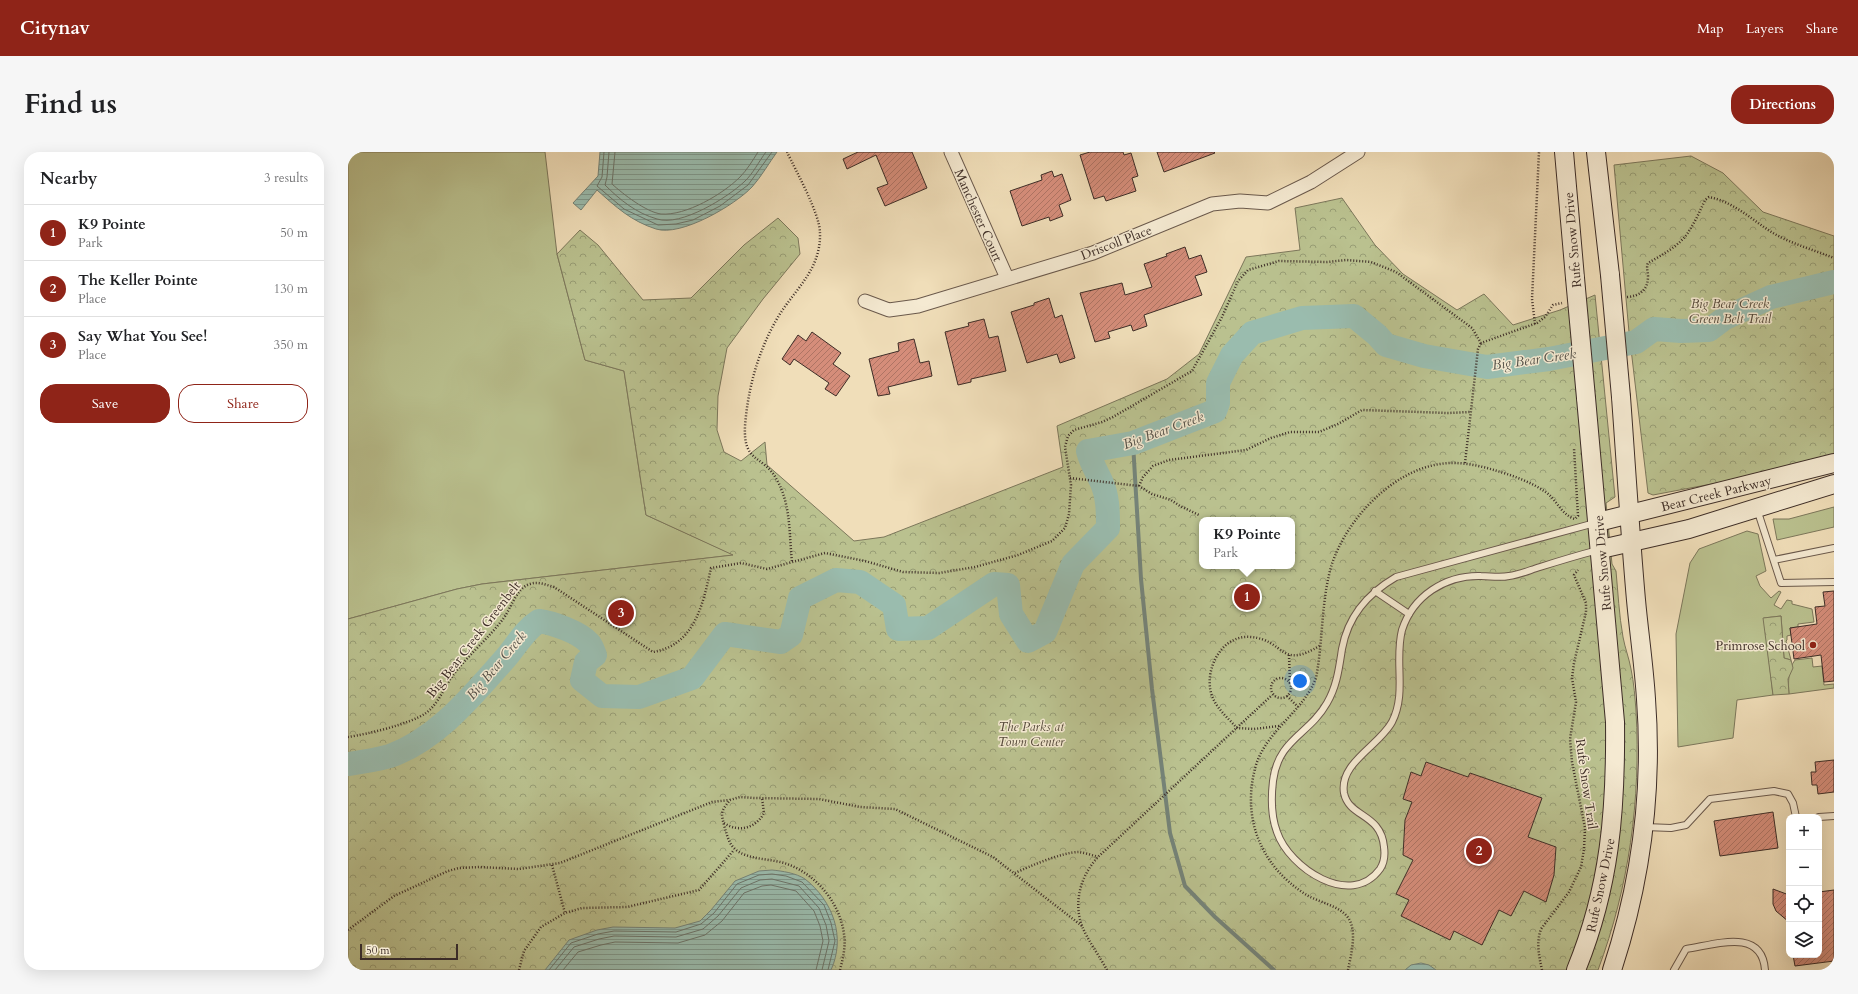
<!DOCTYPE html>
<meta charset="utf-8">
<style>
body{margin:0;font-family:Cardo,serif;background:#f6f6f6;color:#202124}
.controls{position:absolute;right:12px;bottom:12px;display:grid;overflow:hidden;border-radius:8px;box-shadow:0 4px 16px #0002}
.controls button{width:36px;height:36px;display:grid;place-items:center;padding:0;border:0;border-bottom:1px solid #e0e0e0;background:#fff;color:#202124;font:20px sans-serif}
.scale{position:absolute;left:12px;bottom:10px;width:98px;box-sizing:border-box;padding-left:4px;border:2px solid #3d2d27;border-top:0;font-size:11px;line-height:14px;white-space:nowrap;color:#3d2d27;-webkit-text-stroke:3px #f5ead2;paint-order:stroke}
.you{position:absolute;left:952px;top:529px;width:14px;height:14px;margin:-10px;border:3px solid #fff;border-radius:50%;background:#1a73e8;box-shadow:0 0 0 6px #1a73e833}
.badge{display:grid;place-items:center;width:26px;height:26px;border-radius:50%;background:#8f2418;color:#fff;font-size:13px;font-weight:700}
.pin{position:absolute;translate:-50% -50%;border:2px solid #fff;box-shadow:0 1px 4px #0006}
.popup{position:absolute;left:851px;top:365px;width:96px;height:52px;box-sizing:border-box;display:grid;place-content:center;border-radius:8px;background:#fff;filter:drop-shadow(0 1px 3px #0005);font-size:13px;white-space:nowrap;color:#757577}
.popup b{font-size:15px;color:#202124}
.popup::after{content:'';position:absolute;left:50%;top:100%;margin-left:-8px;border:8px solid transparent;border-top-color:#fff}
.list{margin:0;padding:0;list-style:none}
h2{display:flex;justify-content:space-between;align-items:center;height:52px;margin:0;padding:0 16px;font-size:17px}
h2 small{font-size:13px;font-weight:400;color:#757577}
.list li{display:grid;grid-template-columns:26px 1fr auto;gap:12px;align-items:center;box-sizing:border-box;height:56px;padding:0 16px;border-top:1px solid #e0e0e0}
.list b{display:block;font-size:15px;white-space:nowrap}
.list p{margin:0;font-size:13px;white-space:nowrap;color:#757577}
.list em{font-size:13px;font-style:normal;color:#757577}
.actions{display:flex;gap:8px;padding:12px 16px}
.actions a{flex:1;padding:9px 0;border:1px solid #8f2418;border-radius:16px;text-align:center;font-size:14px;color:#8f2418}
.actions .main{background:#8f2418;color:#fff}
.icon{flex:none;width:22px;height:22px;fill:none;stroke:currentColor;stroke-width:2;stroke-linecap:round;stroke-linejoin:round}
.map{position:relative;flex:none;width:1486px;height:818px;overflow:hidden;border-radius:16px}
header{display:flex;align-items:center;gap:24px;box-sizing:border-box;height:56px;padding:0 20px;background:#8f2418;color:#fff}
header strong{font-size:19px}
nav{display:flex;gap:22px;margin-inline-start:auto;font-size:14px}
.intro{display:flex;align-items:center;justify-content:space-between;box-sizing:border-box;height:96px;padding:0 24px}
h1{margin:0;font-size:28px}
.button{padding:10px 18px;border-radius:16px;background:#8f2418;color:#fff;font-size:14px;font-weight:700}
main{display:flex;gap:24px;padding:0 24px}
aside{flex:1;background:#fff;border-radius:16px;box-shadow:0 4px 16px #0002}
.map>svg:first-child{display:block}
</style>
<header>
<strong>Citynav</strong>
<nav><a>Map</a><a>Layers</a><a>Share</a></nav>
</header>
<div class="intro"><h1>Find us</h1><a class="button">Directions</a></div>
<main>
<aside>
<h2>Nearby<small>3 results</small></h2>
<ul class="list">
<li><span class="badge">1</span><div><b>K9 Pointe</b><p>Park</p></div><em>50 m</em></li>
<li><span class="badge">2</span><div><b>The Keller Pointe</b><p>Place</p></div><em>130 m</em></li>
<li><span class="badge">3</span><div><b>Say What You See!</b><p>Place</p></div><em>350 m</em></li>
</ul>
<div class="actions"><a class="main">Save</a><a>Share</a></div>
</aside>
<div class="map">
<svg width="1486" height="818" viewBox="0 0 1486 818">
<defs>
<pattern id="forest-crowns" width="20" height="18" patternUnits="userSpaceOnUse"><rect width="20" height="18" fill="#bac18f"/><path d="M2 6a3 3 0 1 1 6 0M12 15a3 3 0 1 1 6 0" fill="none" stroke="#989d75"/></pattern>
<pattern id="water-rules" width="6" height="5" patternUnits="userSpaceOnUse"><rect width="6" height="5" fill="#9abcae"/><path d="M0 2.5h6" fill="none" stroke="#7f998e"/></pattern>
<pattern id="building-hatch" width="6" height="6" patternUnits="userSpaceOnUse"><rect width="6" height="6" fill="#d58d7a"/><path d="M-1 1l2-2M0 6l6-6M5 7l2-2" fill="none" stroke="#ae7464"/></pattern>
</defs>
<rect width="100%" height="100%" fill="#f0deb9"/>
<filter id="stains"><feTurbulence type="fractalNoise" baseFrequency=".005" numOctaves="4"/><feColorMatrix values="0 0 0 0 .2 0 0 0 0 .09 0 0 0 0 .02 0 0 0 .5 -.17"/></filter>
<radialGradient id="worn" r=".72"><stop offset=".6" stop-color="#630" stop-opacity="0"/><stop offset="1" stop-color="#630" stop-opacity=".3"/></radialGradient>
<!-- green -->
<g fill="#bac18f" stroke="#7c775b">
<polygon points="0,0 197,0 209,102 237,208 276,219 298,363 386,403 134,432 109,437 0,467"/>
<polygon points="1486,355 1486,375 1429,388 1425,367 1441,367"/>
<polygon points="1399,379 1410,382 1418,419 1408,424 1412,434 1423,446 1431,439 1433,440 1426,453 1433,457 1439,448 1444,449 1444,452 1464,457 1466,470 1450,472 1450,475 1442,476 1443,483 1439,484 1439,488 1438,489 1443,508 1436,506 1433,464 1416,466 1425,543 1389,548 1385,586 1330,595 1328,482 1342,411 1351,397"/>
<path d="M1464 506 1465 515 1474 514 1476 533 1486 532V536L1441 542C1440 531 1440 517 1447 508Z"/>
</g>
<!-- forest -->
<g fill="url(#forest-crowns)" stroke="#7c775b" fill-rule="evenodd">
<polygon points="1343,4 1375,21 1415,60 1486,84 1486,306 1390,327 1305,343 1300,341 1281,180 1266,13"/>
<path d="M994 46 1027 93 1055 122 1109 158 1136 142 1165 173 1212 158 1247 143 1267 345 1258 351 1264 412 1268 419C1270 440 1271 463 1275 485 1277 496 1281 506 1283 517 1286 531 1287 546 1288 559 1293 648 1281 735 1250 818H0V467L109 437 134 432 385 403 298 363 276 219 237 208 209 102 232 78 250 93 295 148 343 146 396 93 430 66 450 86 452 102 415 147 379 196 370 244 369 278 376 300 393 309 417 290 419 313 506 389 536 385 715 315 709 274 819 227 851 202 898 105 952 98 947 56ZM854 368H944V414H854Z"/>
<polygon points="1433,464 1436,506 1443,508 1445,516 1440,527 1441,542 1425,543 1415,466"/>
</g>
<!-- water -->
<g fill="url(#water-rules)" stroke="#758378">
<path d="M252 0H429C421 11 413 25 404 35 387 53 333 85 308 77 283 69 268 55 249 38L233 58 225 51 250 24Z"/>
<path d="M424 718C434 719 448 721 457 727 485 749 498 785 483 818H197L221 788 249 778 265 775 327 776 352 769 363 758 387 729 411 719Z"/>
<polygon points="1073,811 1081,813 1088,818 1057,818 1063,813"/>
</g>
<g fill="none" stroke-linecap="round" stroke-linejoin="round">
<!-- shore -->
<g stroke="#6c746a" stroke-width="1">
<polyline points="256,0 254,25 249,34 276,57 310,73 328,72 345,68 372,54 400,33 424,0"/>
<path d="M261 0 259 25 257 33C272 48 288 61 309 67 333 75 380 45 396 30 405 22 411 9 418 0"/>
<path d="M267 0 264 32C275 42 298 60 313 62 338 64 375 42 392 25 399 18 405 8 410 0"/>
<polyline points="201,818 223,791 250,782 266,779 328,780 353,772 366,761 389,732 411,723 424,722 438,724 454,730 476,753 483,771 487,789 480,818"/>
<polyline points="207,818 226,795 251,787 266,784 328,785 355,777 370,764 393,736 412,728 424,727 451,734 471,756 478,773 481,789 474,818"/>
<polyline points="215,818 230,800 253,793 267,790 330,791 357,783 374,769 396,741 414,734 423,733 448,739 466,759 472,774 475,789 468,818"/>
</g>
<!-- stream -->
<polyline stroke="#758378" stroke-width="4" points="785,291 793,427 804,537 822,681 837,734 867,765 926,818"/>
<!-- river -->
<path stroke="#9abcae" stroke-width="24" d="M0 612C14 610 28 608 42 604 89 587 123 545 155 509 168 495 175 479 191 469 205 471 231 480 241 491 244 494 245 499 247 503L238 510 234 528 254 544 291 545 344 526 377 482 433 490 443 483 452 446 488 428 512 430 546 453 550 477 580 476 646 432 660 433 663 462 680 489 697 480 725 412 760 376C760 359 760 344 753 329 748 318 743 311 740 299L785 291 867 259 870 251V231L884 203 904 181 954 166 1006 164 1029 183 1038 193 1076 204 1139 215 1201 207 1288 190 1306 177 1333 179 1361 178 1377 166 1423 145 1486 130"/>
</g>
<!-- building -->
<g fill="url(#building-hatch)" stroke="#3d2d27">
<polygon points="510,0 564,0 579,36 537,54 529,36 540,32 528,3 499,17 495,7"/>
<polygon points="742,0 775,0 776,3 783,1 790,24 784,26 788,39 758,49 756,44 746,47 732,3"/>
<polygon points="809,0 866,0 867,1 816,20"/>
<polygon points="704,19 706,25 714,22 723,48 711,53 715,64 702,69 701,65 674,74 662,39 694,28 693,23"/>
<polygon points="837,95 841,107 853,103 859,120 847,124 854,143 796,163 799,174 785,179 783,173 760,180 762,186 747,190 732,141 774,131 777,143 804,135 796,112 819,104 818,102"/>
<polygon points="701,146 707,166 714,163 727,206 712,211 709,202 679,211 663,160 686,153 686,151"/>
<polygon points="636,167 641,186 650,184 658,219 623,227 623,230 610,233 597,180 621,174 620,171"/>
<polygon points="464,180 493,201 485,212 502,224 488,244 477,237 481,231 446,207 442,213 434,207 450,183 458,189"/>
<polygon points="566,187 572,211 581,209 584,224 540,235 542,242 530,244 521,207 551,199 550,191"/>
<polygon points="1486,439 1486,529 1476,530 1473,503 1446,507 1442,476 1469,472 1467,455 1477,454 1475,440"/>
<polygon points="1486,608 1486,640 1470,642 1469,633 1464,633 1463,620 1468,620 1467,610"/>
<polygon points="1078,610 1120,625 1122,621 1194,646 1180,685 1208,695 1206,723 1198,750 1176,739 1163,764 1151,758 1134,793 1106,779 1102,788 1053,764 1061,748 1048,742 1065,708 1055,703 1057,668 1064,650 1055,647 1063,620 1073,624"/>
<polygon points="1425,660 1430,696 1372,704 1366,669"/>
<polygon points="1425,737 1441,743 1441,770 1428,759 1425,752"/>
<polygon points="1486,738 1486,809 1447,814 1445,803 1471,803 1471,740"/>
</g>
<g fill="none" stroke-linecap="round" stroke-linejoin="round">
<defs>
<g id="service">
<polyline points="1409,357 1433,431 1486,430"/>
<path d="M1247 371 1048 425C1019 442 1000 464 994 497 991 516 989 534 979 551 961 583 930 587 925 629 923 646 923 664 929 680 941 716 1003 757 1032 717 1036 711 1037 702 1036 695 1033 661 1001 666 996 641 991 611 1031 594 1044 570 1059 541 1046 509 1054 478 1065 444 1097 423 1133 424 1142 424 1151 426 1161 424 1171 423 1182 418 1192 415 1211 409 1231 403 1250 398"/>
<polyline points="1426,408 1486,396"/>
<polyline points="1027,439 1061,462"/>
<polyline points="1471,665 1486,664"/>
<polyline points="1297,675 1323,676 1338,673 1362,647 1426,639 1440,642 1445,651 1448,665"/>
<path d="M1326 818 1338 797C1366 793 1414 775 1417 818"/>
</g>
<g id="minor">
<polyline points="603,0 659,126"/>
<polyline points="517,149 541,158 570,154 745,101 864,52 892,49 920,51 963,30 1010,0"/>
</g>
<g id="secondary">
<polyline points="1216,0 1227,126"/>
<polyline points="1248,0 1262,123"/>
<polyline points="1250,370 1486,311"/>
<polyline points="1253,397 1341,377 1486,332"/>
<path d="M1228 818C1262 735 1268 659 1267 570L1238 246"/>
<path d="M1264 818C1293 730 1305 640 1298 547 1296 514 1291 481 1288 448 1282 380 1278 313 1273 245"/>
</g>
</defs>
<!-- service casing -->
<use href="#service" stroke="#6a594c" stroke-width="8"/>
<!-- minor casing -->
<use href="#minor" stroke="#6a594c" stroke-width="15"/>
<!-- secondary casing -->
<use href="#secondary" stroke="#3d2d27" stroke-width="20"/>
<!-- path -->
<g stroke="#3d2d27" stroke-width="2.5" stroke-dasharray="1 2" stroke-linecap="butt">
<path d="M439 0C448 19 472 62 472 81 473 118 447 137 430 165 410 199 400 236 397 274 395 312 415 302 429 328 443 353 441 382 444 410"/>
<path d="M1279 145C1292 144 1300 138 1300 124 1300 120 1298 116 1300 111 1314 103 1333 93 1341 79 1347 70 1352 59 1357 48L1361 45C1386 50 1404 68 1425 81 1444 92 1466 98 1486 106"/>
<polyline points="1187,172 1184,147 1191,0"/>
<polyline points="1117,311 1130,197 1133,191"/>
<polyline points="722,326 791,334 804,342 823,348 832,354 851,363"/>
<polyline points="791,334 795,325 805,314 821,308 898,298 923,286 942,280 971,280 990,272 1014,258 1100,261 1123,260"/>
<polyline points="941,503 942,532"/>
<circle cx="933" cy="536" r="10"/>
<polyline points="939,544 950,555"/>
<path d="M931 574 906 577 889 576C880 566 869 557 864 544 855 519 873 482 903 485 938 488 931 519 973 493"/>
<path d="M0 585C20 582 62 572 78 561 90 552 95 538 103 526 118 505 139 488 155 467 163 457 168 436 182 432 190 429 198 433 206 435L305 500C347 493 355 452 363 416L393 411 419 417 477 401 517 409 555 420 591 421 627 415 670 403 704 389 717 376 721 362 723 333 717 295 720 284 726 278 754 270 765 265 844 219 874 165 890 129 900 118 931 109 979 110 998 108 1023 110 1048 120 1124 176 1133 191 1189 171 1197 165 1205 153 1214 151"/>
<path d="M376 671C391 681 408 676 416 661L414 646"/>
<polyline points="204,713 217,761"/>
<path d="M667 721C682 714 715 700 731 700 737 701 744 703 750 705"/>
<polyline points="0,778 46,744 100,719 111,716 131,715 171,717 212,711 364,650 381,648"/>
<polyline points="171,818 176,799 193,775 217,761 234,756 279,755 351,738 386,698"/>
<path d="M492 818C495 806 498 794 496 782 492 751 468 722 439 712 425 707 409 708 395 702 381 696 380 686 376 673 375 669 374 665 374 661 375 656 379 652 382 648L392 645 406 646 471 647 512 655 547 657 645 705 734 774"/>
<path d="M759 818C752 805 739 787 734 774 725 750 733 723 750 705L924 543"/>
<path d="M1000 818C1003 803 1009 781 1001 767 992 753 971 751 957 742 912 713 893 665 908 613 919 578 955 560 968 526 975 490 973 451 983 415 997 369 1043 319 1092 312 1110 309 1129 313 1146 318 1163 323 1184 330 1199 341 1209 349 1214 363 1227 367L1230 364 1226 296"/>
<path d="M1194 818C1191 804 1188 791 1193 777L1221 740 1233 715 1236 697 1237 676 1224 610 1222 587 1228 550 1224 526 1226 511 1238 460V451L1226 423 1230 418"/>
</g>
<!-- service -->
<use href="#service" stroke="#f5ead2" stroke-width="6"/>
<!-- minor -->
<use href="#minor" stroke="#f5ead2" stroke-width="13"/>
<!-- secondary -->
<use href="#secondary" stroke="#f5ead2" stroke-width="18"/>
<defs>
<g id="secondary-bridge">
<polyline points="1262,123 1273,245"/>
<polyline points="1227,126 1238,246"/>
</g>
</defs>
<!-- secondary-bridge casing -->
<use href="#secondary-bridge" stroke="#3d2d27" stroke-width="20" stroke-linecap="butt"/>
<!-- secondary-bridge -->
<use href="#secondary-bridge" stroke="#f5ead2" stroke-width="18"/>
</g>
<!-- markers -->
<circle fill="#8f2418" stroke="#f5ead2" stroke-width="1.5" cx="1465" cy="493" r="4"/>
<g text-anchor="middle" stroke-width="3" stroke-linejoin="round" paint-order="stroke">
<!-- street labels -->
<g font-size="13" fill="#3d2d27" stroke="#f5ead2">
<text transform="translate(631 63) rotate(66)" y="5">Manchester Court</text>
<text transform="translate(1224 88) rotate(-95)" y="5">Rufe Snow Drive</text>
<text transform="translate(768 90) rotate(-21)" y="5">Driscoll Place</text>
<text transform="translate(1368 341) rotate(-14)" y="5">Bear Creek Parkway</text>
<text transform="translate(1254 411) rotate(-95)" y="5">Rufe Snow Drive</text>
<text transform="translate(125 487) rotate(-52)" y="5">Big Bear Creek Greenbelt</text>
<text transform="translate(1239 632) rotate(82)" y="5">Rufe Snow Trail</text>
<text transform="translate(1252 733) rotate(-78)" y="5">Rufe Snow Drive</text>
</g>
<!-- park labels -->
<g font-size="13" font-style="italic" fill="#564b3c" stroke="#f5ead2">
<text x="1382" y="156">Big Bear Creek<tspan x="1382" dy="15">Green Belt Trail</tspan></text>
<text x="683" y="579">The Parks at<tspan x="683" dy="15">Town Center</tspan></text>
</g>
<!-- poi labels -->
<g font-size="13" fill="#3d2d27" stroke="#f5ead2" text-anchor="end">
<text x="1457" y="498">Primrose School</text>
</g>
<!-- water labels -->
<g font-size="14" font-style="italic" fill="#545149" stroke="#f5ead2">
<text transform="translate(1186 207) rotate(-8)" y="5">Big Bear Creek</text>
<text transform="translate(815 278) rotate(-20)" y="5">Big Bear Creek</text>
<text transform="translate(148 513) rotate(-50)" y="5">Big Bear Creek</text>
</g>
</g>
<rect width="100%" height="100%" filter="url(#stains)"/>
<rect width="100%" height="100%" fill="url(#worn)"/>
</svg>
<div class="controls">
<button>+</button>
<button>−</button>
<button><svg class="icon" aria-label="locate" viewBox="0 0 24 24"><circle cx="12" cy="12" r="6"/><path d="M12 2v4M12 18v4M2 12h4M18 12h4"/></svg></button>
<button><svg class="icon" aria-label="layers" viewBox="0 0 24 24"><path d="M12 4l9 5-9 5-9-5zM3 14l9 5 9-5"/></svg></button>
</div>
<div class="scale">50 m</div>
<div class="you"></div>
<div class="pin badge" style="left:899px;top:445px">1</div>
<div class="popup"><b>K9 Pointe</b>Park</div>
<div class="pin badge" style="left:1131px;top:699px">2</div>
<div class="pin badge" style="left:273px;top:461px">3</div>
</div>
</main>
